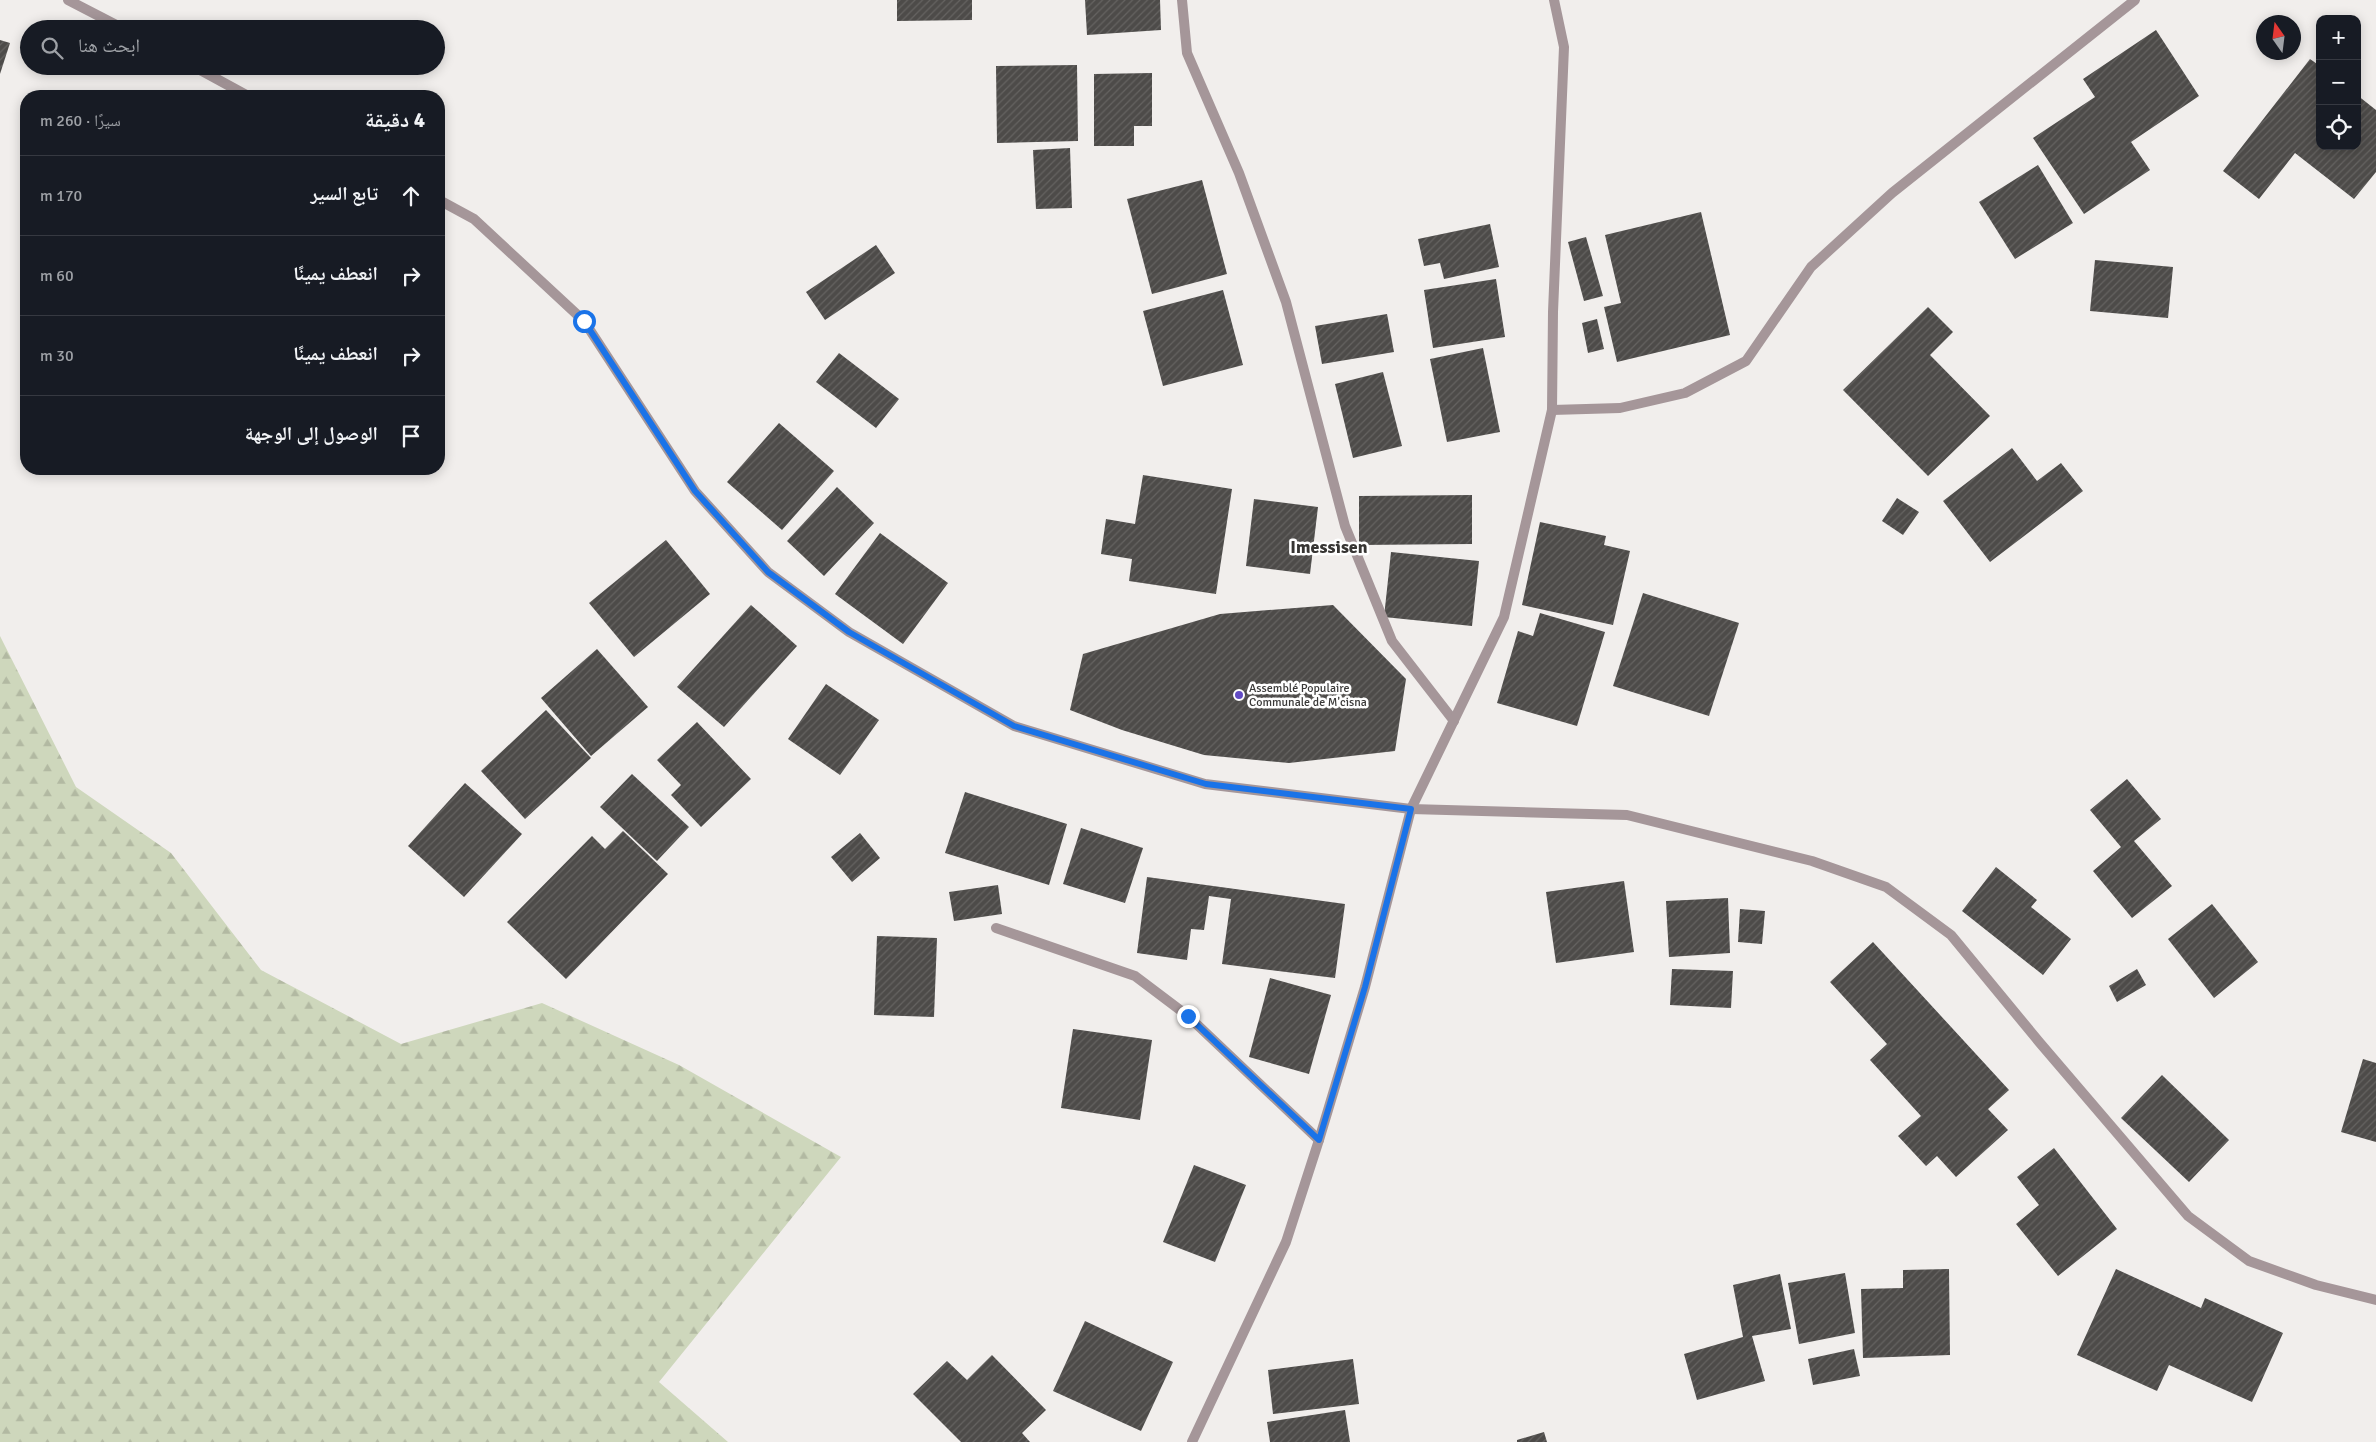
<!DOCTYPE html>
<html lang="ar">
<meta charset="utf-8">
<style>
body{margin:0;font-family:Signika,"Noto Naskh Arabic",sans-serif;background:#20242c;color:#f1f3f6;direction:rtl}
.controls{position:absolute;right:15px;top:15px;display:grid;overflow:hidden;border-radius:10px;box-shadow:0 2px 12px #0003}
.controls button{width:45px;height:45px;display:grid;place-items:center;padding:0;border:0;border-bottom:1px solid #363941;background:#171b24;color:#f1f3f6;font:25px sans-serif}
.compass{position:absolute;left:2256px;top:15px;width:45px;height:45px;border-radius:50%;background:#171b24;box-shadow:0 2px 12px #0003;rotate:346deg}
.stop{position:absolute;width:15px;height:15px;margin:-11px;border:4px solid #1a73e8;border-radius:50%;background:#fff}
.stop.end{background:#1a73e8;border-color:#fff;box-shadow:0 1px 5px #0008}
.list{margin:0;padding:0;list-style:none}
h2{display:flex;justify-content:space-between;align-items:center;height:65px;margin:0;padding:0 20px;font-size:21px}
h2 small{font-size:16px;font-weight:400;color:#9ea1a6}
.list li{display:grid;grid-template-columns:32px 1fr auto;gap:15px;align-items:center;box-sizing:border-box;height:80px;padding:0 20px;border-top:1px solid #363941}
.list b{display:block;font-size:19px;white-space:nowrap}
.list em{font-size:16px;font-style:normal;color:#9ea1a6}
.icon{flex:none;width:28px;height:28px;fill:none;stroke:currentColor;stroke-width:2;stroke-linecap:round;stroke-linejoin:round}
.map{position:relative;flex:none;width:2376px;height:1442px;overflow:hidden;direction:ltr}
.search{position:absolute;background:#171b24;box-shadow:0 2px 12px #0003;left:20px;top:20px;width:425px;height:55px;display:flex;align-items:center;gap:12px;box-sizing:border-box;padding:0 18px;border-radius:28px;color:#9ea1a6;font-size:19px}
.panel{position:absolute;background:#171b24;box-shadow:0 2px 12px #0003;left:20px;top:90px;width:425px;height:385px;border-radius:20px;direction:rtl}
.map>svg:first-child{display:block}
</style>
<div class="map">
<svg width="2376" height="1442" viewBox="0 0 2376 1442">
<defs>
<pattern id="forest-firs" width="22" height="20" patternUnits="userSpaceOnUse" patternTransform="scale(1.25)"><rect width="22" height="20" fill="#ced7bc"/><path d="M5 1l3.5 6h-7zM16 11l3.5 6h-7z" fill="#b2b9a2"/></pattern>
<pattern id="building-hatch" width="6" height="6" patternUnits="userSpaceOnUse" patternTransform="scale(1.25)"><rect width="6" height="6" fill="#4d4b49"/><path d="M-1 1l2-2M0 6l6-6M5 7l2-2" fill="none" stroke="#656361"/></pattern>
</defs>
<rect width="100%" height="100%" fill="#f1eeec"/>
<!-- forest -->
<polygon fill="url(#forest-firs)" points="0,636 76,787 171,853 261,970 401,1044 542,1003 679,1065 841,1157 659,1382 728,1442 0,1442"/>
<!-- building -->
<g fill="url(#building-hatch)">
<polygon points="897,0 972,0 972,20 897,21"/>
<polygon points="1085,0 1160,0 1161,30 1087,35"/>
<polygon points="2156,30 2199,96 2131,142 2150,170 2084,214 2033,138 2095,97 2083,79"/>
<polygon points="0,40 10,43 0,74"/>
<polygon points="2310,59 2320,66 2320,146 2357,146 2357,95 2376,110 2376,172 2354,199 2295,153 2259,199 2223,171"/>
<polygon points="1077,65 1078,141 997,143 996,66"/>
<polygon points="1152,73 1152,126 1134,126 1134,146 1094,146 1094,74"/>
<polygon points="1070,148 1072,208 1036,209 1033,150"/>
<polygon points="2038,165 2073,223 2015,259 1979,202"/>
<polygon points="1202,180 1227,274 1152,294 1127,199"/>
<polygon points="1701,212 1730,335 1617,362 1604,307 1621,303 1605,235"/>
<polygon points="1490,224 1499,267 1444,279 1440,263 1424,266 1418,239"/>
<polygon points="1586,237 1603,296 1584,301 1568,242"/>
<polygon points="876,245 895,273 825,320 806,292"/>
<polygon points="2095,260 2173,267 2168,318 2090,311"/>
<polygon points="1496,279 1505,337 1433,348 1424,290"/>
<polygon points="1223,290 1243,365 1163,386 1143,311"/>
<polygon points="1928,307 1953,332 1930,355 1990,416 1928,476 1843,390"/>
<polygon points="1387,314 1394,352 1322,364 1315,326"/>
<polygon points="1597,319 1604,349 1588,353 1582,323"/>
<polygon points="1483,348 1500,432 1447,442 1430,359"/>
<polygon points="839,353 899,399 876,428 816,382"/>
<polygon points="1383,372 1402,446 1353,458 1335,384"/>
<polygon points="779,423 834,471 782,530 727,482"/>
<polygon points="2012,448 2037,481 2061,463 2083,491 1990,562 1943,501"/>
<polygon points="1143,475 1232,489 1216,594 1129,581 1132,559 1101,554 1106,519 1135,524"/>
<polygon points="837,487 874,523 824,576 787,541"/>
<polygon points="1472,495 1472,544 1359,545 1359,496"/>
<polygon points="1897,498 1919,512 1903,535 1882,521"/>
<polygon points="1254,499 1318,507 1310,574 1246,566"/>
<polygon points="1540,522 1606,536 1604,545 1630,551 1613,625 1522,605"/>
<polygon points="880,533 948,583 903,644 835,594"/>
<polygon points="666,540 710,594 634,657 589,603"/>
<polygon points="1391,552 1479,561 1472,626 1384,617"/>
<polygon points="1643,593 1739,623 1709,716 1613,686"/>
<polygon points="751,605 797,646 724,727 677,687"/>
<polygon points="1333,605 1406,679 1395,751 1289,763 1204,755 1122,730 1070,710 1083,654 1220,614"/>
<polygon points="1540,613 1605,632 1577,726 1497,703 1518,631 1533,636"/>
<polygon points="597,649 648,707 591,756 541,698"/>
<polygon points="826,684 879,720 840,775 788,739"/>
<polygon points="546,710 591,758 525,819 481,771"/>
<polygon points="697,722 751,779 701,827 671,795 681,785 657,760"/>
<polygon points="632,774 689,827 657,861 600,807"/>
<polygon points="2127,779 2161,819 2134,841 2172,886 2132,918 2093,871 2121,847 2090,810"/>
<polygon points="465,783 522,834 464,897 408,846"/>
<polygon points="965,792 1067,824 1049,885 945,853"/>
<polygon points="1081,828 1143,848 1125,903 1063,884"/>
<polygon points="623,831 668,874 566,979 507,922 592,836 605,849"/>
<polygon points="860,833 880,858 852,882 831,857"/>
<polygon points="1996,867 2037,900 2031,907 2071,939 2043,975 1962,911"/>
<polygon points="1147,877 1345,904 1335,978 1222,964 1231,899 1209,896 1204,930 1191,929 1187,960 1137,953"/>
<polygon points="1624,881 1634,952 1556,963 1546,892"/>
<polygon points="998,885 1002,914 954,921 949,892"/>
<polygon points="1728,898 1730,953 1669,957 1666,901"/>
<polygon points="2212,904 2258,962 2214,998 2168,939"/>
<polygon points="1740,909 1765,911 1762,944 1738,942"/>
<polygon points="877,936 937,938 934,1017 874,1015"/>
<polygon points="1873,942 2009,1090 1988,1109 2008,1130 1956,1177 1937,1156 1926,1166 1898,1136 1921,1116 1870,1060 1887,1044 1830,982"/>
<polygon points="1672,969 1733,971 1731,1008 1670,1005"/>
<polygon points="2137,969 2146,985 2117,1002 2109,986"/>
<polygon points="1270,978 1331,995 1309,1074 1249,1057"/>
<polygon points="1073,1029 1152,1040 1140,1120 1061,1108"/>
<polygon points="2363,1059 2376,1063 2376,1142 2341,1132"/>
<polygon points="2162,1075 2229,1140 2189,1182 2121,1118"/>
<polygon points="2054,1148 2117,1229 2058,1276 2016,1224 2039,1205 2017,1177"/>
<polygon points="1194,1165 1246,1185 1215,1262 1163,1242"/>
<polygon points="1949,1269 1950,1355 1863,1358 1861,1289 1903,1288 1903,1270"/>
<polygon points="2116,1269 2201,1308 2205,1298 2283,1333 2252,1402 2169,1365 2157,1391 2077,1355"/>
<polygon points="1845,1273 1855,1333 1799,1344 1788,1283"/>
<polygon points="1780,1274 1791,1329 1752,1336 1765,1381 1697,1400 1684,1354 1743,1337 1733,1285"/>
<polygon points="1085,1321 1173,1362 1141,1431 1053,1391"/>
<polygon points="1854,1349 1860,1376 1813,1385 1808,1359"/>
<polygon points="992,1355 1046,1410 1022,1433 1030,1442 961,1442 913,1394 947,1361 967,1380"/>
<polygon points="1353,1359 1359,1404 1273,1414 1268,1370"/>
<polygon points="1345,1410 1350,1442 1270,1442 1267,1422"/>
<polygon points="1544,1432 1547,1442 1517,1442 1517,1440"/>
</g>
<g fill="none" stroke-linecap="round" stroke-linejoin="round">
<!-- minor -->
<g stroke="#a59699" stroke-width="10">
<polyline points="1182,0 1187,53 1239,173 1286,302 1345,526 1392,641 1454,721"/>
<polyline points="1552,410 1620,408 1685,393 1746,361 1811,267 1892,193 2135,0"/>
<polyline points="996,928 1135,976 1188,1016 1319,1140"/>
<polyline points="1192,1442 1286,1242 1319,1140 1365,987 1411,809 1504,617 1552,410 1553,312 1564,47 1554,0"/>
</g>
<!-- tertiary -->
<g stroke="#a59699" stroke-width="10">
<polyline points="68,0 124,29"/>
<polyline points="193,66 248,96"/>
<polyline points="439,200 474,219 584,321 695,491 768,572 849,632 1014,726 1205,784 1411,809 1627,815 1812,861 1886,887 1951,935 2040,1043 2188,1216 2249,1261 2316,1285 2376,1300"/>
</g>
</g>
<g fill="none" stroke-linecap="round" stroke-linejoin="round">
<!-- route -->
<polyline stroke="#1a73e8" stroke-width="6" points="584,321 695,491 768,572 849,632 1014,726 1206,784 1411,809 1365,987 1319,1140 1188,1016"/>
</g>
<!-- markers -->
<circle fill="#624bc4" stroke="#fff" stroke-width="2" cx="1239" cy="695" r="5"/>
<g text-anchor="middle" stroke-width="5" stroke-linejoin="round" paint-order="stroke">
<!-- poi labels -->
<g font-size="12" fill="#3a3938" stroke="#fff" text-anchor="start">
<text x="1249" y="692">Assemblé Populaire<tspan x="1249" dy="14">Communale de M'cisna</tspan></text>
</g>
<!-- district labels -->
<g font-size="18" font-weight="bold" fill="#373533" stroke="#fff">
<text x="1329" y="553">Imessisen</text>
</g>
</g>
</svg>
<div class="controls">
<button>+</button>
<button>−</button>
<button><svg class="icon" aria-label="locate" viewBox="0 0 24 24"><circle cx="12" cy="12" r="6"/><path d="M12 2v4M12 18v4M2 12h4M18 12h4"/></svg></button>
</div>
<svg class="compass" viewBox="-18 -18 36 36"><path d="M0-13l5 13h-10z" fill="#e53935"/><path d="M0 13l5-13h-10z" fill="#9ea1a6"/></svg>
<div class="stop" style="left:584px;top:321px"></div>
<div class="stop end" style="left:1188px;top:1016px"></div>
<div class="search"><svg class="icon" aria-label="search" viewBox="0 0 24 24"><circle cx="10" cy="10" r="6"/><path d="M15 15l6 6"/></svg>ابحث هنا</div>
<section class="panel">
<h2>4 دقيقة<small>سيرًا · 260 m</small></h2>
<ul class="list">
<li><svg class="icon" aria-label="ahead" viewBox="0 0 24 24"><path d="M12 20V5M6 11l6-6 6 6"/></svg><div><b>تابع السير</b></div><em>170 m</em></li>
<li><svg class="icon" aria-label="right" viewBox="0 0 24 24"><path d="M7 20v-9h11M14 6l5 5-5 5"/></svg><div><b>انعطف يمينًا</b></div><em>60 m</em></li>
<li><svg class="icon" aria-label="right" viewBox="0 0 24 24"><path d="M7 20v-9h11M14 6l5 5-5 5"/></svg><div><b>انعطف يمينًا</b></div><em>30 m</em></li>
<li><svg class="icon" aria-label="arrive" viewBox="0 0 24 24"><path d="M6 21V4h12l-3 4 3 4H6"/></svg><div><b>الوصول إلى الوجهة</b></div></li>
</ul>
</section>
</div>
